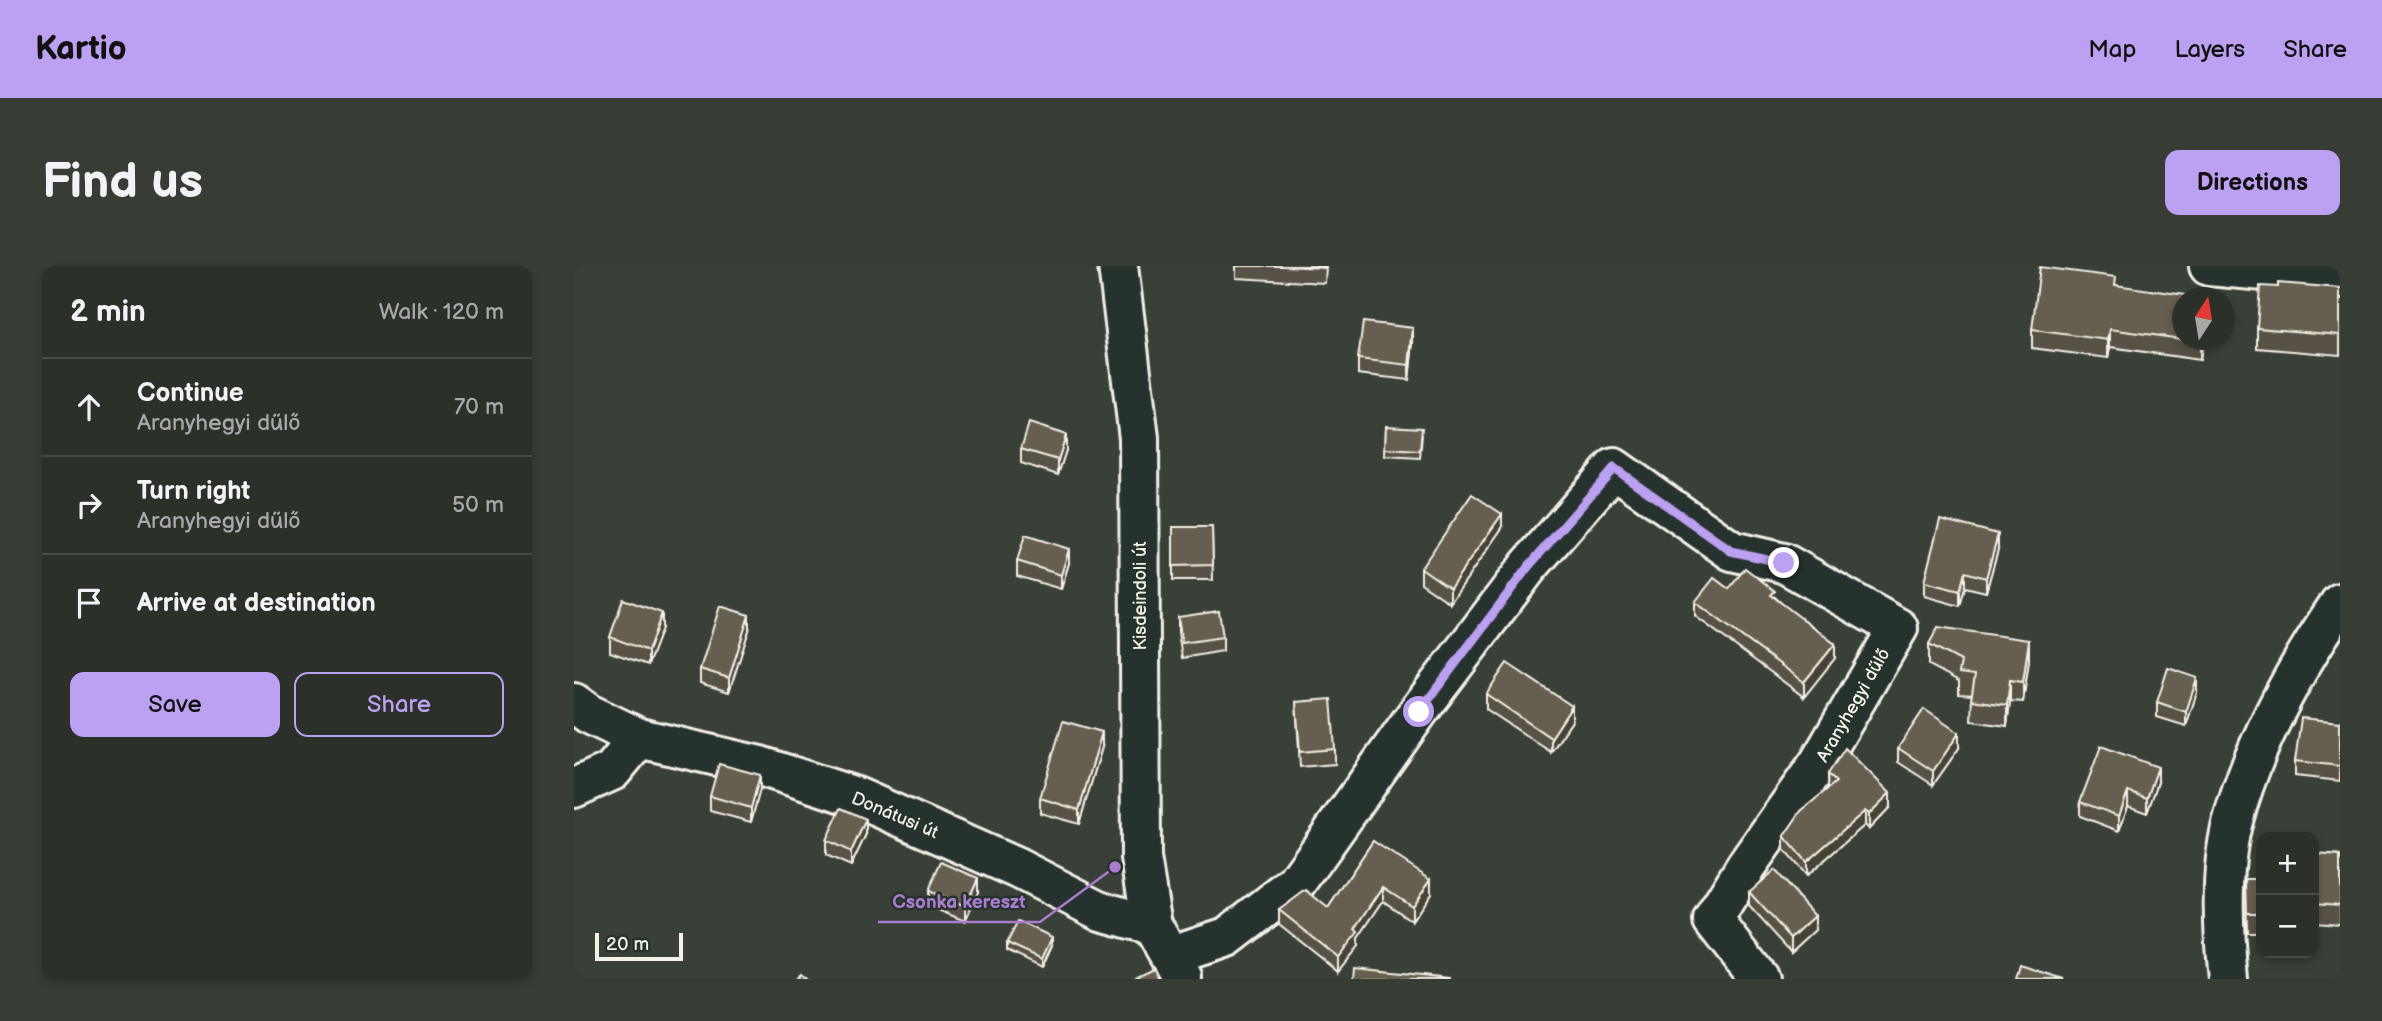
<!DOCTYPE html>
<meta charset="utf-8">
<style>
body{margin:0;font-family:"Balsamiq Sans",sans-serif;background:#373c35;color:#f1f3f6}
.controls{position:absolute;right:21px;bottom:21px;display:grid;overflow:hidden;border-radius:14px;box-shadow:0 4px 10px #0003}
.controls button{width:63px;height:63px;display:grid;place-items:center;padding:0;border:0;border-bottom:2px solid #474b46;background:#2b3029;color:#f1f3f6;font:35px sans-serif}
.compass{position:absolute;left:1598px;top:21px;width:63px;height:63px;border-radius:50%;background:#2b3029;box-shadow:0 4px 10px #0003;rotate:12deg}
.scale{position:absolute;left:21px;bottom:18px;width:88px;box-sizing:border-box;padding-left:7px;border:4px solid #f4f1e8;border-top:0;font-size:19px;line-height:24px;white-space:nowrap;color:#f4f1e8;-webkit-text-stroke:5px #26332d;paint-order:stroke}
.stop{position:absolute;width:21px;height:21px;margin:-16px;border:5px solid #bca0f2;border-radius:50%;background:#fff}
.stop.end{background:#bca0f2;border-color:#fff;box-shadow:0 2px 7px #0008}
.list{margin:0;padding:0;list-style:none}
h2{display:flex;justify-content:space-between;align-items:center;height:91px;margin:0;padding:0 28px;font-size:30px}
h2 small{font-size:23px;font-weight:400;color:#a6a9a8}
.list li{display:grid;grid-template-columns:46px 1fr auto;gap:21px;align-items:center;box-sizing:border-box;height:98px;padding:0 28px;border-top:2px solid #474b46}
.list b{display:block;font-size:26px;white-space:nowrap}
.list p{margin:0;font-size:23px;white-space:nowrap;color:#a6a9a8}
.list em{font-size:23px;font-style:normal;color:#a6a9a8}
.actions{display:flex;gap:14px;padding:21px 28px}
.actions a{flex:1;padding:16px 0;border:2px solid #bca0f2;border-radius:14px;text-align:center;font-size:24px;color:#bca0f2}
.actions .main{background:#bca0f2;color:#111}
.icon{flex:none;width:38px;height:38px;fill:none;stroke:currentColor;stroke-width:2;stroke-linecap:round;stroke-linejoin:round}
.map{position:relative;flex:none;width:1766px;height:713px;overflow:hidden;border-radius:14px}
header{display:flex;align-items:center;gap:42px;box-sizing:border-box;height:98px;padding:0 35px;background:#bca0f2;color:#111}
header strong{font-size:33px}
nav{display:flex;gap:38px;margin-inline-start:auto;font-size:24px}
.intro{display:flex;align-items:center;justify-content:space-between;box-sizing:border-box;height:168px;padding:0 42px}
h1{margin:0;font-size:49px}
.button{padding:18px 32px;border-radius:14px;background:#bca0f2;color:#111;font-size:24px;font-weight:700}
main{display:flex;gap:42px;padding:0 42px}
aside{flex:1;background:#2b3029;border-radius:14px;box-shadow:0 4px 10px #0003}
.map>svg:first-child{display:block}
</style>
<header>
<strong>Kartio</strong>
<nav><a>Map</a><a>Layers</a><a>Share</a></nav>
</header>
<div class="intro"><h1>Find us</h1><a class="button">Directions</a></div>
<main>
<aside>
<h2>2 min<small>Walk · 120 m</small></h2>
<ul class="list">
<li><svg class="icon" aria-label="ahead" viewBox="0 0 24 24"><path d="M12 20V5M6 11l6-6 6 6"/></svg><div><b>Continue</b><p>Aranyhegyi dűlő</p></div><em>70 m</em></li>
<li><svg class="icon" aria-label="right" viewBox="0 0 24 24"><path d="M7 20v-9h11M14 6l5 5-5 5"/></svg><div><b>Turn right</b><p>Aranyhegyi dűlő</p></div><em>50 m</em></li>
<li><svg class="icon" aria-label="arrive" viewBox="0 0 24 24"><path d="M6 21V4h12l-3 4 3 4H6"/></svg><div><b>Arrive at destination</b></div></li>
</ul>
<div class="actions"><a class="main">Save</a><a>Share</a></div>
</aside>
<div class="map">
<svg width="1766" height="713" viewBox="0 0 1766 713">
<rect width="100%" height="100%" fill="#394037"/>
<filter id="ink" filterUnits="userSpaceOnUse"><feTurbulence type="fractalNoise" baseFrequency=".0143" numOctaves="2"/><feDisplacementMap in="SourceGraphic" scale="14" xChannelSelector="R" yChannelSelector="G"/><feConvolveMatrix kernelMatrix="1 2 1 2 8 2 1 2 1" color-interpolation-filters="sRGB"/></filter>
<g filter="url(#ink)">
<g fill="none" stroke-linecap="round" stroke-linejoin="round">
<defs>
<g id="minor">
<polyline points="544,0 565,172 567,592 578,659"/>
<polyline points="1635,0 1766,12"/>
<polyline points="0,437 15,448 65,472 186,500 282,531 443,602 527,645 578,659 608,711"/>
<polyline points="0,522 38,505 65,472"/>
<polyline points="598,689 653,671 722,618 844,446 954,301 1040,202 1158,285 1210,297 1324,362 1245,497 1172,600 1139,654 1185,713"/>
<path d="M1654 713C1649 665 1646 605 1658 558 1679 479 1720 404 1766 337"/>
</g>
</defs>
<!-- minor casing -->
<use href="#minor" stroke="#f4f1e8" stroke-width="44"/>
<!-- minor -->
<use href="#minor" stroke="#26332d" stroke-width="38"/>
</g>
<!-- wall -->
<g fill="#585144" stroke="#f4f1e8" stroke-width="2">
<polygon points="662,0 752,0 751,17 662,12"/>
<polygon points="1542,19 1629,74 1626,94 1536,81 1534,92 1458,82 1458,64"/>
<polygon points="1704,21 1766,22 1766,89 1683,82 1683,62"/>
<polygon points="839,76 835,114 784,108 784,93"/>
<polygon points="812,160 848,169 846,192 811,190"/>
<polygon points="447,183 492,184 484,209 447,197"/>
<polygon points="599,261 638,261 639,314 599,314"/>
<polygon points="928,262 876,337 847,317 847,302"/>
<polygon points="1424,283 1412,326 1391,321 1386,340 1350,330 1350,316"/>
<polygon points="443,295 495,297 487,323 443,310"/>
<polygon points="1155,323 1201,331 1261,392 1230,431 1121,350 1121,336"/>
<polygon points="604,351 649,371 649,385 608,392 604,366"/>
<polygon points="88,362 74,399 36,386 36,371"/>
<polygon points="175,364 155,426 126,417 126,403"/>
<polygon points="1355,378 1455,394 1449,436 1436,435 1433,460 1397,455 1398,429 1385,428 1385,415 1355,399"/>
<polygon points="1623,426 1612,460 1583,451 1583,436"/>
<polygon points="912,428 998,455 977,486 912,443"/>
<polygon points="722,436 761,483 761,498 726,501"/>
<polygon points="1766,456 1766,515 1721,510 1721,495"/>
<polygon points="528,481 505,558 466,547 466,532"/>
<polygon points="1324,482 1385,482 1359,519 1324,496"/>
<polygon points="1254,508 1316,541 1295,563 1291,559 1232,610 1210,584 1210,570 1254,522"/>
<polygon points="1584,516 1573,547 1554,540 1545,565 1506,550 1506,536"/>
<polygon points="186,523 177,556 136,545 136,530"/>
<polygon points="292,568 277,600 252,589 252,574"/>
<polygon points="799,575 857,627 838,655 809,635 784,672 784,680 764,705 705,658 705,644 754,642"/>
<polygon points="1740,588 1766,590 1766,658 1740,656"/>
<polygon points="1672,613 1687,613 1687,666 1673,666"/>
<polygon points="354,625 404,626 391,655 354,640"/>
<polygon points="1175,626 1241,664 1217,686 1175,640"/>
<polygon points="433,677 478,679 468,701 433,684"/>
</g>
<!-- shaded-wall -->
<g fill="#474237" stroke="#f4f1e8" stroke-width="2">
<polygon points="839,62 839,76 835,114 835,99"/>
<polygon points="1536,63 1536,81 1534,92 1534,74"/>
<polygon points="1626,74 1629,74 1626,94"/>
<polygon points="492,169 492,184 484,209 484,194"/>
<polygon points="928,248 928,262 876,337 876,322"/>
<polygon points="1424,268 1424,283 1412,326 1412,312"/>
<polygon points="495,283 495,297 487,323 487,309"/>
<polygon points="1391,306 1391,321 1386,340 1386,325"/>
<polygon points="88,347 88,362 74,399 74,385"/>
<polygon points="175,349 175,364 155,426 155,412"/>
<polygon points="1455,374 1455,394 1449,436 1449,416"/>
<polygon points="1261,378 1261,392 1230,431 1230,416"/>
<polygon points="1623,412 1623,426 1612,460 1612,446"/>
<polygon points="1436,414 1436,435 1433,460 1433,439"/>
<polygon points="998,440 998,455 977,486 977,472"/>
<polygon points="528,466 528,481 505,558 505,544"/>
<polygon points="1385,467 1385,482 1359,519 1359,505"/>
<polygon points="1584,501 1584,516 1573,547 1573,532"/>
<polygon points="186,509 186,523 177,556 177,542"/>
<polygon points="1554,525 1554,540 1545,565 1545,550"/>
<polygon points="1316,527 1316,541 1295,563 1295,548"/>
<polygon points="1291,545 1291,559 1232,610 1232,596"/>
<polygon points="292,553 292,568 277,600 277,586"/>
<polygon points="404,612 404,626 391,655 391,641"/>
<polygon points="857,613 857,627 838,655 838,640"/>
<polygon points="809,621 809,635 784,672 784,680 764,705 764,691 781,663"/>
<polygon points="1241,650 1241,664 1217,686 1217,672"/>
<polygon points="478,671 478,679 468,701 468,693"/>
</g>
<!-- building -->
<g fill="#665e4f" stroke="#f4f1e8" stroke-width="2">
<polygon points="708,0 751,0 751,2"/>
<polygon points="1466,1 1542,11 1541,19 1632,32 1608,32 1608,73 1536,63 1534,74 1458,64"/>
<polygon points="1704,17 1766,22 1766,69 1683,62 1686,20 1704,21"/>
<polygon points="789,56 839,62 835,99 784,93"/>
<polygon points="1611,74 1626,74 1626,76"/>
<polygon points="455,157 492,169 484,194 447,183"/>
<polygon points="812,160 848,162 846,185 811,183"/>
<polygon points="898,228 928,248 876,322 847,302"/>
<polygon points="1366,253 1424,268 1412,312 1391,306 1386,325 1350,316"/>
<polygon points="599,261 638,261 639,299 599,300"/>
<polygon points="451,269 495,283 487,309 443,295"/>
<polygon points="1171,302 1201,325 1197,329 1261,378 1230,416 1121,336 1140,312 1155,323"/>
<polygon points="49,333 88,347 74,385 36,371"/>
<polygon points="146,340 175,349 155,412 126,403"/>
<polygon points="645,345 649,371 608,377 604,351"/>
<polygon points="1364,361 1455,374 1449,416 1436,414 1433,439 1397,434 1401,409 1385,407 1387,395 1355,378"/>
<polygon points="933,397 998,440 977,472 912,428"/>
<polygon points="1594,402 1623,412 1612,446 1583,436"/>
<polygon points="757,433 761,483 726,486 722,436"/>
<polygon points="1350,443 1385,467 1359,505 1324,482"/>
<polygon points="1727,452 1766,456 1766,500 1721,495"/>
<polygon points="489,455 528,466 505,544 466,532"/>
<polygon points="1527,480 1584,501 1573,532 1554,525 1545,550 1506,536"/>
<polygon points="1271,482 1316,527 1295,548 1291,545 1232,596 1210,570 1227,545 1262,516 1254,508"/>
<polygon points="145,498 186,509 177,542 136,530"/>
<polygon points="267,542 292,553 277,586 252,574"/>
<polygon points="799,575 857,613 838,640 809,621 781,663 784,666 764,691 705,644 732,624 754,642"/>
<polygon points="1740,588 1766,590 1766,639 1740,637"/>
<polygon points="367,596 404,612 391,641 354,625"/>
<polygon points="1200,604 1241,650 1217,672 1175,626"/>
<polygon points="1672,613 1687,613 1687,647 1673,647"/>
<polygon points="444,655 478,671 468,693 433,677"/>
<polygon points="1446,699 1490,713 1442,713"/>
<polygon points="580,702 585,713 559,713 559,712"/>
<polygon points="781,702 875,712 875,713 780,713"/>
<polygon points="226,708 231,713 221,713"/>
</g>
</g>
<g fill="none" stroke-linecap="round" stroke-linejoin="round" filter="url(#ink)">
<!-- route -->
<polyline stroke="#bca0f2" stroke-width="9" points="845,446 954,301 1040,202 1157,285 1210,297"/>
</g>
<g text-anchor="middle" stroke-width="5" stroke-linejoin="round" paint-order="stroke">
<!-- street labels -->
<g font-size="18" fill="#f4f1e8" stroke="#26332d">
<text transform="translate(566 330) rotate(-90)" y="6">Kisdeindoli út</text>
<text transform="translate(1279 439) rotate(-60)" y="6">Aranyhegyi dűlő</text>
<text transform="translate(321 549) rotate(23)" y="6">Donátusi út</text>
</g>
</g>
<!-- callouts -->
<path fill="none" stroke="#ab7bcf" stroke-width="2.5" d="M541 601L466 656H304"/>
<circle fill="#ab7bcf" stroke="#26332d" stroke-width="2.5" cx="541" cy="601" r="7"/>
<g font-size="19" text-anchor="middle" font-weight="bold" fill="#ab7bcf" stroke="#26332d" stroke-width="5" stroke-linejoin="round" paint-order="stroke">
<text x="385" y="642">Csonka kereszt</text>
</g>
</svg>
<div class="controls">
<button>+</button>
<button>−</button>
</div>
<svg class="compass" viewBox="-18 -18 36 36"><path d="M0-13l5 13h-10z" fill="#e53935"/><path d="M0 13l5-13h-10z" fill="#a6a9a8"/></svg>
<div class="scale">20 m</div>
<div class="stop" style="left:845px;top:446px"></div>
<div class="stop end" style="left:1210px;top:297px"></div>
</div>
</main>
